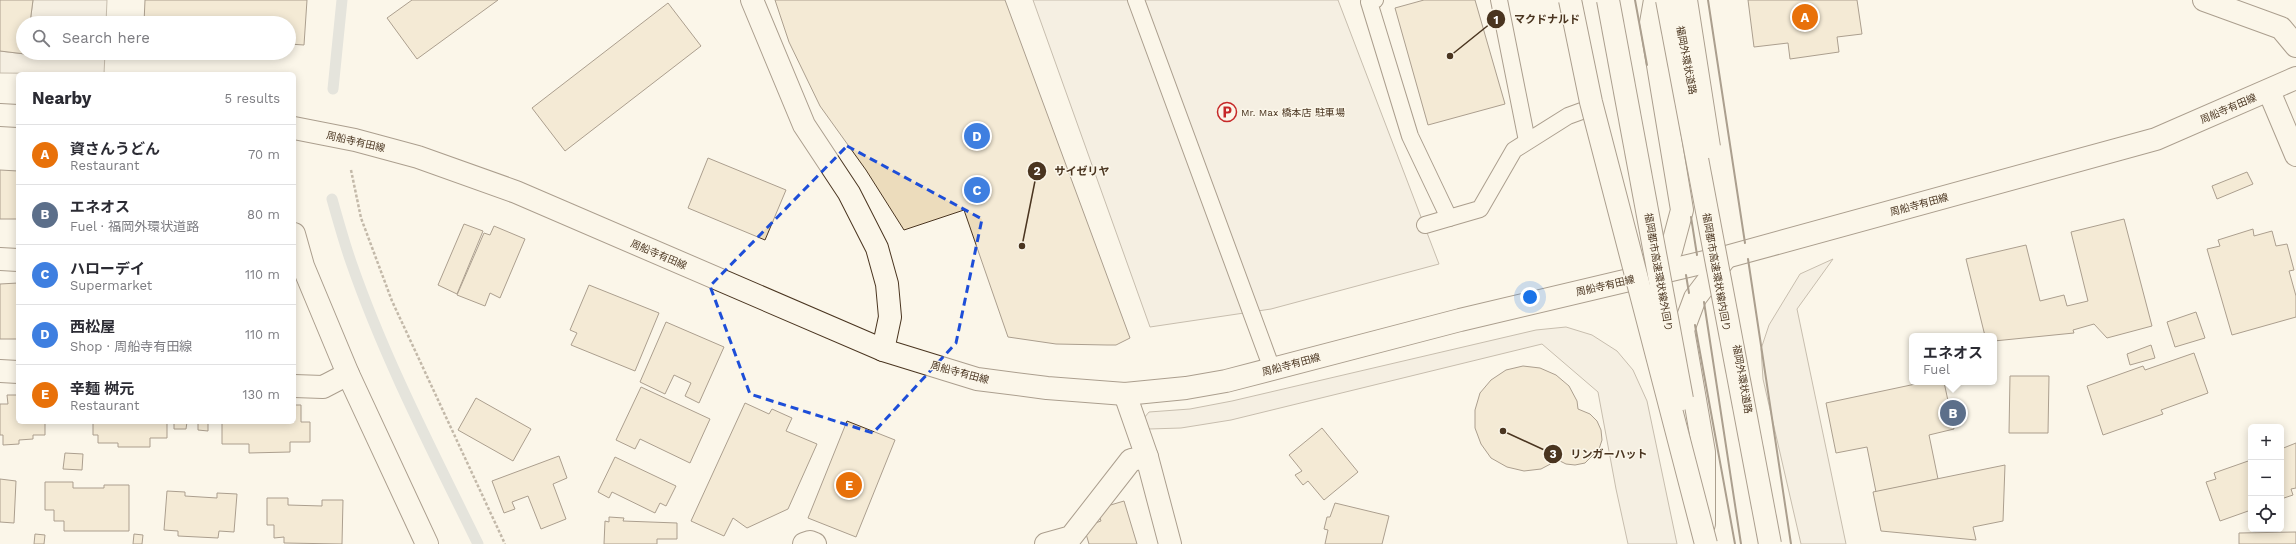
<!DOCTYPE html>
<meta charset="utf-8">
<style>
body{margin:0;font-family:"Work Sans","Noto Sans JP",sans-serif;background:#f7f7f7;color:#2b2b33}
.controls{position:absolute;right:12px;bottom:12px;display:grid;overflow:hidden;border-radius:6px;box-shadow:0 2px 10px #0003}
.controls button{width:36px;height:36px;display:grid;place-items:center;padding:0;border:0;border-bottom:1px solid #e1e1e2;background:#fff;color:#2b2b33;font:20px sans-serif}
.you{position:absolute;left:1530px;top:297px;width:14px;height:14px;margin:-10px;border:3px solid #fff;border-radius:50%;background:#1a73e8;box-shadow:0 0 0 6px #1a73e833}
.badge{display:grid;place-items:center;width:26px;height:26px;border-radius:50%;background:#111827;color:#fff;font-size:13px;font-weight:700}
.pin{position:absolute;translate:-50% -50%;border:2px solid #fff;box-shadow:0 1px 4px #0006}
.popup{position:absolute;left:1909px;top:333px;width:88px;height:52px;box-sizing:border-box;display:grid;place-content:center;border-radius:6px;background:#fff;filter:drop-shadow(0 1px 3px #0005);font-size:13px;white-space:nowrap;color:#7c7c81}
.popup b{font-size:15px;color:#2b2b33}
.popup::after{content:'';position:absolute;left:50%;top:100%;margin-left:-8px;border:8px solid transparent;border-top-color:#fff}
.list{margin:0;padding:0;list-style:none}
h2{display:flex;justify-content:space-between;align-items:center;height:52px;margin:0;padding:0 16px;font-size:17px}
h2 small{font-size:13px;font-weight:400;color:#7c7c81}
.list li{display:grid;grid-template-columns:26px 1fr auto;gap:12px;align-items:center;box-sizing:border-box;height:60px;padding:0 16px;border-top:1px solid #e1e1e2}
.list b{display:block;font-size:15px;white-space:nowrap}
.list p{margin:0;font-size:13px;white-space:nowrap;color:#7c7c81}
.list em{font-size:13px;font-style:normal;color:#7c7c81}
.icon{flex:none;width:22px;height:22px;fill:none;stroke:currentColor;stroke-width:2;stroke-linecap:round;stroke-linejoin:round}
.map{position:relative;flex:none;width:2296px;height:544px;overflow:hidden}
.search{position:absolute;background:#fff;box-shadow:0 2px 10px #0003;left:16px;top:16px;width:280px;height:44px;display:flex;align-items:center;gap:10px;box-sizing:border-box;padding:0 14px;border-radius:22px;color:#7c7c81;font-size:15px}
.panel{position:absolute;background:#fff;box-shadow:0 2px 10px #0003;left:16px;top:72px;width:280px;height:352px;border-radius:6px}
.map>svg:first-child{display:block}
</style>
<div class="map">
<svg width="2296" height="544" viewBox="0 0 2296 544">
<rect width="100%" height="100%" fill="#fbf6e9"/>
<!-- parking -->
<g fill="#ede7d9" stroke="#887966">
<polygon points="33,0 107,0 106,23 30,23"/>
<polygon points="1033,0 1338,0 1439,264 1271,309 1150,327"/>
<polygon points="0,51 25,54 105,53 104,74 0,73"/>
<polygon points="1833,259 1797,309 1846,544 1801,544 1763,379 1761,349 1769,325 1800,274"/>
<polygon points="1566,327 1592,335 1617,351 1633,370 1647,401 1677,544 1628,544 1616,489 1598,392 1542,344 1231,420 1181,428 1149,429 1144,418 1149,412 1190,409 1232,401 1536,330"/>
</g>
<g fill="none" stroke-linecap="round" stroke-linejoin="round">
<!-- stream -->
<g stroke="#c9cecd" stroke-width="11">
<polyline points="333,89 342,0"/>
<path d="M332 199C338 220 344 242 351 262 385 360 433 452 478 544"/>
</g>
</g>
<!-- building -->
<g fill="#ecdcbc" stroke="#4a3520">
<polygon points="0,0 33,0 30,23 23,23 23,53 25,54 0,51"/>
<polygon points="145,0 307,0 304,45 289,44 289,23 144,23"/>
<polygon points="412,0 498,0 417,59 387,18"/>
<polygon points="775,0 1005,0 1130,338 1116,345 1107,345 1056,344 1008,337 964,210 904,230 866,170 820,106 789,42"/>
<polygon points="1424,0 1475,0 1505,104 1428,125 1395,8"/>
<polygon points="1748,0 1857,0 1862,34 1837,37 1839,52 1790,59 1788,43 1754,47"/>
<polygon points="668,3 701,46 565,151 532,108"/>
<polygon points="708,158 786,190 765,240 688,208"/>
<polygon points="0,170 18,171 18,219 0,219"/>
<polygon points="2247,172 2253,184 2217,199 2212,186"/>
<polygon points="2124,219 2152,326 2107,338 2094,324 2073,330 2074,333 1994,341 1994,336 1985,336 1966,259 2026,245 2040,301 2064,295 2067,306 2088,301 2071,232"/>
<polygon points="464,224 483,231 457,294 438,285"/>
<polygon points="494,226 525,239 500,298 490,293 485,306 457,295 484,233 490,235"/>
<polygon points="2253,229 2254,236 2272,231 2276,246 2287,244 2294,270 2289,271 2296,296 2296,317 2232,335 2207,249 2220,246 2218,240"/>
<polygon points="18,283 18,339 0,339 0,284"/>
<polygon points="589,285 659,313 635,371 571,345 577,333 570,330"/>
<polygon points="2196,312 2205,338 2175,347 2167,322"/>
<polygon points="666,322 724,347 699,403 685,396 691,383 674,375 665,394 640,382"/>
<polygon points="2151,345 2155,358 2130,365 2127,354"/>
<polygon points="2194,353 2208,393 2161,410 2163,414 2103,435 2087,386 2143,366 2145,370"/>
<polygon points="1523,366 1540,368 1556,375 1569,386 1577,401 1578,409 1590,414 1597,421 1601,430 1602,440 1599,449 1585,463 1575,465 1566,464 1558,460 1541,469 1524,471 1507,467 1491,458 1481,444 1475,428 1475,410 1480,393 1491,380 1506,370"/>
<polygon points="2010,376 2049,376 2048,433 2009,433"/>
<polygon points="1925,382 1944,382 1954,429 1929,435 1938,479 1876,492 1867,447 1836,453 1826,403"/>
<polygon points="641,387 710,419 690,463 640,439 635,449 616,440"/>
<polygon points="7,395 18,395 18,422 45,422 45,435 33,435 33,439 19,440 19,444 3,445 3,435 0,435 0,404 8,404"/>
<polygon points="476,398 531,429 513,461 458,430"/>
<polygon points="745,403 769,414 772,409 792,418 786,431 817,444 788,509 747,528 733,518 724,536 691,521"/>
<polygon points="294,405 301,405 301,422 310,422 310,442 290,442 290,452 249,453 249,444 222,444 222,422 294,422"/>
<polygon points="847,421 895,440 856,537 808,518"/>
<polygon points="93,422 167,422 167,438 150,438 150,447 118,447 118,443 98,443 98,435 93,435"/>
<polygon points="174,422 187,422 186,429 174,429"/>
<polygon points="198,422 208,422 208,431 198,430"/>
<polygon points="1322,428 1358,472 1324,500 1308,481 1303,485 1295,475 1302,471 1289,455"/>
<polygon points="2296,443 2296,488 2291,489 2293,495 2281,499 2281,449"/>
<polygon points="65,453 83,454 82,470 63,469"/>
<polygon points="559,456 567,478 553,484 566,519 541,529 528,496 512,502 515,509 504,513 492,481"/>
<polygon points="615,457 676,486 666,506 660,503 655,513 612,492 609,498 598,492"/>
<polygon points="2251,460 2251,510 2220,521 2206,482 2216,479 2214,473"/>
<polygon points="2005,465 2003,521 1973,527 1976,540 1881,531 1873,492"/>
<polygon points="0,479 16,481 14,523 0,522"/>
<polygon points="45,482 73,482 73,488 104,488 104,485 129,485 129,531 64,531 64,521 54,521 54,510 45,510"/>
<polygon points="167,491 185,492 185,496 217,498 217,493 237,494 234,532 219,531 218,538 178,536 178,531 164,530"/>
<polygon points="267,498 288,498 288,505 322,506 322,500 343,500 342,544 284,543 284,537 274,538 274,525 267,525"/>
<polygon points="1124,501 1137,544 1089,544 1084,527 1101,521 1097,509"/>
<polygon points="1335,503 1389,516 1382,544 1325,544 1328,530 1324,529 1327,517 1330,517"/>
<polygon points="609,517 624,518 623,521 677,523 677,539 657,539 657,544 604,544 605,521 609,522"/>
<polygon points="2296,532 2296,544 2239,544 2239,533"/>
<polygon points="35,534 45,535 44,544 34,544"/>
<polygon points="134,534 143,535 142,544 133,544"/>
</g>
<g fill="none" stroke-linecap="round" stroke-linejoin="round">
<defs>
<g id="lane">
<polyline points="1136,0 1272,369"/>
<polyline points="1375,0 1369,2 1410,136 1449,218"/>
<polyline points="1499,0 1527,141"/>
<polyline points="1425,225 1480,209 1514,150 1568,116 1601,104"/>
</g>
<g id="street">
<polyline points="752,0 804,125 849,193 877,248 887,284 890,317 883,350"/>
<polyline points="2204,0 2281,28 2296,46"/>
<polyline points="2269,91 2296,155"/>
<polyline points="0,259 18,260"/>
<polyline points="0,371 18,372"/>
<polyline points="294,386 323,387 348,374"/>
<polyline points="1125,394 1147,457 1170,544"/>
<polyline points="804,544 810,542 815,544"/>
<polyline points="1046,544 1071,537 1131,460 1147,457"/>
</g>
<g id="secondary">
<polyline points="0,115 18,116"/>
<polyline points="294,128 355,140 418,157 516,192 883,350 977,379 1047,388 1125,394 1186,388 1226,381 1460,320 1726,257 2156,139 2296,78"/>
<polyline points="294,234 303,266 348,374 427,544"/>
</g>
<g id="highway">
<polyline points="1593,0 1640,253"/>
<polyline points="1644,276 1671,251 1682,210 1651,23 1655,0"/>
<polyline points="1704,524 1704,452 1683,330 1695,298 1726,257"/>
</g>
</defs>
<!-- lane casing -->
<use href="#lane" stroke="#4a3520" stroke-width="18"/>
<!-- street casing -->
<use href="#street" stroke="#4a3520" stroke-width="24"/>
<!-- secondary casing -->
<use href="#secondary" stroke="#4a3520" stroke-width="24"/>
<!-- highway casing -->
<use href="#highway" stroke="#4a3520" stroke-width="24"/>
<!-- path -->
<polyline stroke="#7f6f5c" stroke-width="2.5" stroke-dasharray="3 2" stroke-linecap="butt" points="351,170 361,218 392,301 505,544"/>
<!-- lane -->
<use href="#lane" stroke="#fbf6e9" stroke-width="16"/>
<!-- street -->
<use href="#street" stroke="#fbf6e9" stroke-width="22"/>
<!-- secondary -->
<use href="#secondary" stroke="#fbf6e9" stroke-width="22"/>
<!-- highway -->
<use href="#highway" stroke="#fbf6e9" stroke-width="22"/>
<defs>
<g id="highway-bridge">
<polyline points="1570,0 1591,102 1706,544"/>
<polyline points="1608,0 1682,399"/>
<polyline points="1667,0 1770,544"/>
<polyline points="1686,0 1709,147"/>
</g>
</defs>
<!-- highway-bridge casing -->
<use href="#highway-bridge" stroke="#4a3520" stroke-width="24" stroke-linecap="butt"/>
<!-- highway-bridge -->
<use href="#highway-bridge" stroke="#fbf6e9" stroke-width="22"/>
<!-- wall -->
<g stroke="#4a3520" stroke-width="2">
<polyline points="1635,0 1647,65"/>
<polyline points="1708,0 1745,243"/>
<polyline points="1691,217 1697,255"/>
<polyline points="1748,259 1791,544"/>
<polyline points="1686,275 1689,293"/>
<polyline points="1704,302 1741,544"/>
<polyline points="1695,325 1735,544"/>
</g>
</g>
<!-- marked area -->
<path d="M0 0H2296V544H0ZM847 146 982 219 956 343 873 433 750 394 710 286Z" fill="#fbf6e9" fill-opacity=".55" fill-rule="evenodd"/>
<path fill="none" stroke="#1d4ed8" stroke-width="3" stroke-dasharray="8 5" stroke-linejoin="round" d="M847 146 982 219 956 343 873 433 750 394 710 286Z"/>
<!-- icons -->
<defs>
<symbol id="parking-ring" viewBox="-11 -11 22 22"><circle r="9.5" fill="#fbf6e9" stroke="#c62828" stroke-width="1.5"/><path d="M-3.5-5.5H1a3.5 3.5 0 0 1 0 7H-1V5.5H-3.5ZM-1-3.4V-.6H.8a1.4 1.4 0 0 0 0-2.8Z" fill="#c62828"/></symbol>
</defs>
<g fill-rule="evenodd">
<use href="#parking-ring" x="1216" y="101" width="22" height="22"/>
</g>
<g text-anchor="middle" stroke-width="3" stroke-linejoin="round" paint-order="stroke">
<!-- street labels -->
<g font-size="10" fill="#4a3520" stroke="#fbf6e9">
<text transform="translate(1687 60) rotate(79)" y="4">福岡外環状道路</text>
<text transform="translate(2228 108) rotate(-23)" y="4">周船寺有田線</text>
<text transform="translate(356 141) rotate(13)" y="4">周船寺有田線</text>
<text transform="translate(1919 204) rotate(-15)" y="4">周船寺有田線</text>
<text transform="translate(659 254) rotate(23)" y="4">周船寺有田線</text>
<text transform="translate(1659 272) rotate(80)" y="4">福岡都市高速環状線外回り</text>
<text transform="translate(1717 272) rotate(80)" y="4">福岡都市高速環状線内回り</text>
<text transform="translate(1605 285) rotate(-13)" y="4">周船寺有田線</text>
<text transform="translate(1291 364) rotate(-15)" y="4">周船寺有田線</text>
<text transform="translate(960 372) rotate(15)" y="4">周船寺有田線</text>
<text transform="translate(1743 379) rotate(80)" y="4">福岡外環状道路</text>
</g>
<!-- poi labels -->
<g font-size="10" fill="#4a3520" stroke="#fbf6e9" text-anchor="start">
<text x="1241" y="116">Mr. Max 橋本店 駐車場</text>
</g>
</g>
<!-- callouts -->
<path fill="none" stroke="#4a3520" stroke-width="1.5" d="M1450 56L1496 19M1022 246L1037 171M1503 431L1553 454"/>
<g fill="#4a3520" stroke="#fbf6e9" stroke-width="1.5">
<circle cx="1450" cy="56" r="4"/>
<circle cx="1022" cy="246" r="4"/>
<circle cx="1503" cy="431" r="4"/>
<circle cx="1496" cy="19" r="10"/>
<circle cx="1037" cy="171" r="10"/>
<circle cx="1553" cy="454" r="10"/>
</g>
<g font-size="12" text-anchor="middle" font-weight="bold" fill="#fff">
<text x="1496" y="24">1</text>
<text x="1037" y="175">2</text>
<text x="1553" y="458">3</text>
</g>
<g font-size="11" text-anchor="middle" font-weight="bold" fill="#4a3520" stroke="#fbf6e9" stroke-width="3" stroke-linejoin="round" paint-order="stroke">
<text x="1547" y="23">マクドナルド</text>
<text x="1082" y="175">サイゼリヤ</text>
<text x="1609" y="458">リンガーハット</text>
</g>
</svg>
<div class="controls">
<button>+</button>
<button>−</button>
<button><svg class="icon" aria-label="locate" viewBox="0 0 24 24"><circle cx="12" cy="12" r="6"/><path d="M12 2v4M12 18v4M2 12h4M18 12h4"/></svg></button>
</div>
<div class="you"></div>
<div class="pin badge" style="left:1805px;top:17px;background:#e8710a">A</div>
<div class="pin badge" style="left:1953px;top:413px;background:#5c6f8a">B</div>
<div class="popup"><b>エネオス</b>Fuel</div>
<div class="pin badge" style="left:977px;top:190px;background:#3f7fe0">C</div>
<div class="pin badge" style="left:977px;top:136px;background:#3f7fe0">D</div>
<div class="pin badge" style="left:849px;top:485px;background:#e8710a">E</div>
<div class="search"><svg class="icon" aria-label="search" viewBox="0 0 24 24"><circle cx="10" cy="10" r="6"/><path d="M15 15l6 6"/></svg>Search here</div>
<section class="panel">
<h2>Nearby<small>5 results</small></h2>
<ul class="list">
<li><span class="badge" style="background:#e8710a">A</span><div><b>資さんうどん</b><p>Restaurant</p></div><em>70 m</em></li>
<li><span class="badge" style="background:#5c6f8a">B</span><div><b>エネオス</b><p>Fuel · 福岡外環状道路</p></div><em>80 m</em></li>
<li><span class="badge" style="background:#3f7fe0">C</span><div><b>ハローデイ</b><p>Supermarket</p></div><em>110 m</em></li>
<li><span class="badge" style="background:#3f7fe0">D</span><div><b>西松屋</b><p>Shop · 周船寺有田線</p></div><em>110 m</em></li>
<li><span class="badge" style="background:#e8710a">E</span><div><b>辛麺 桝元</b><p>Restaurant</p></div><em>130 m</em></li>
</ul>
</section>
</div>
